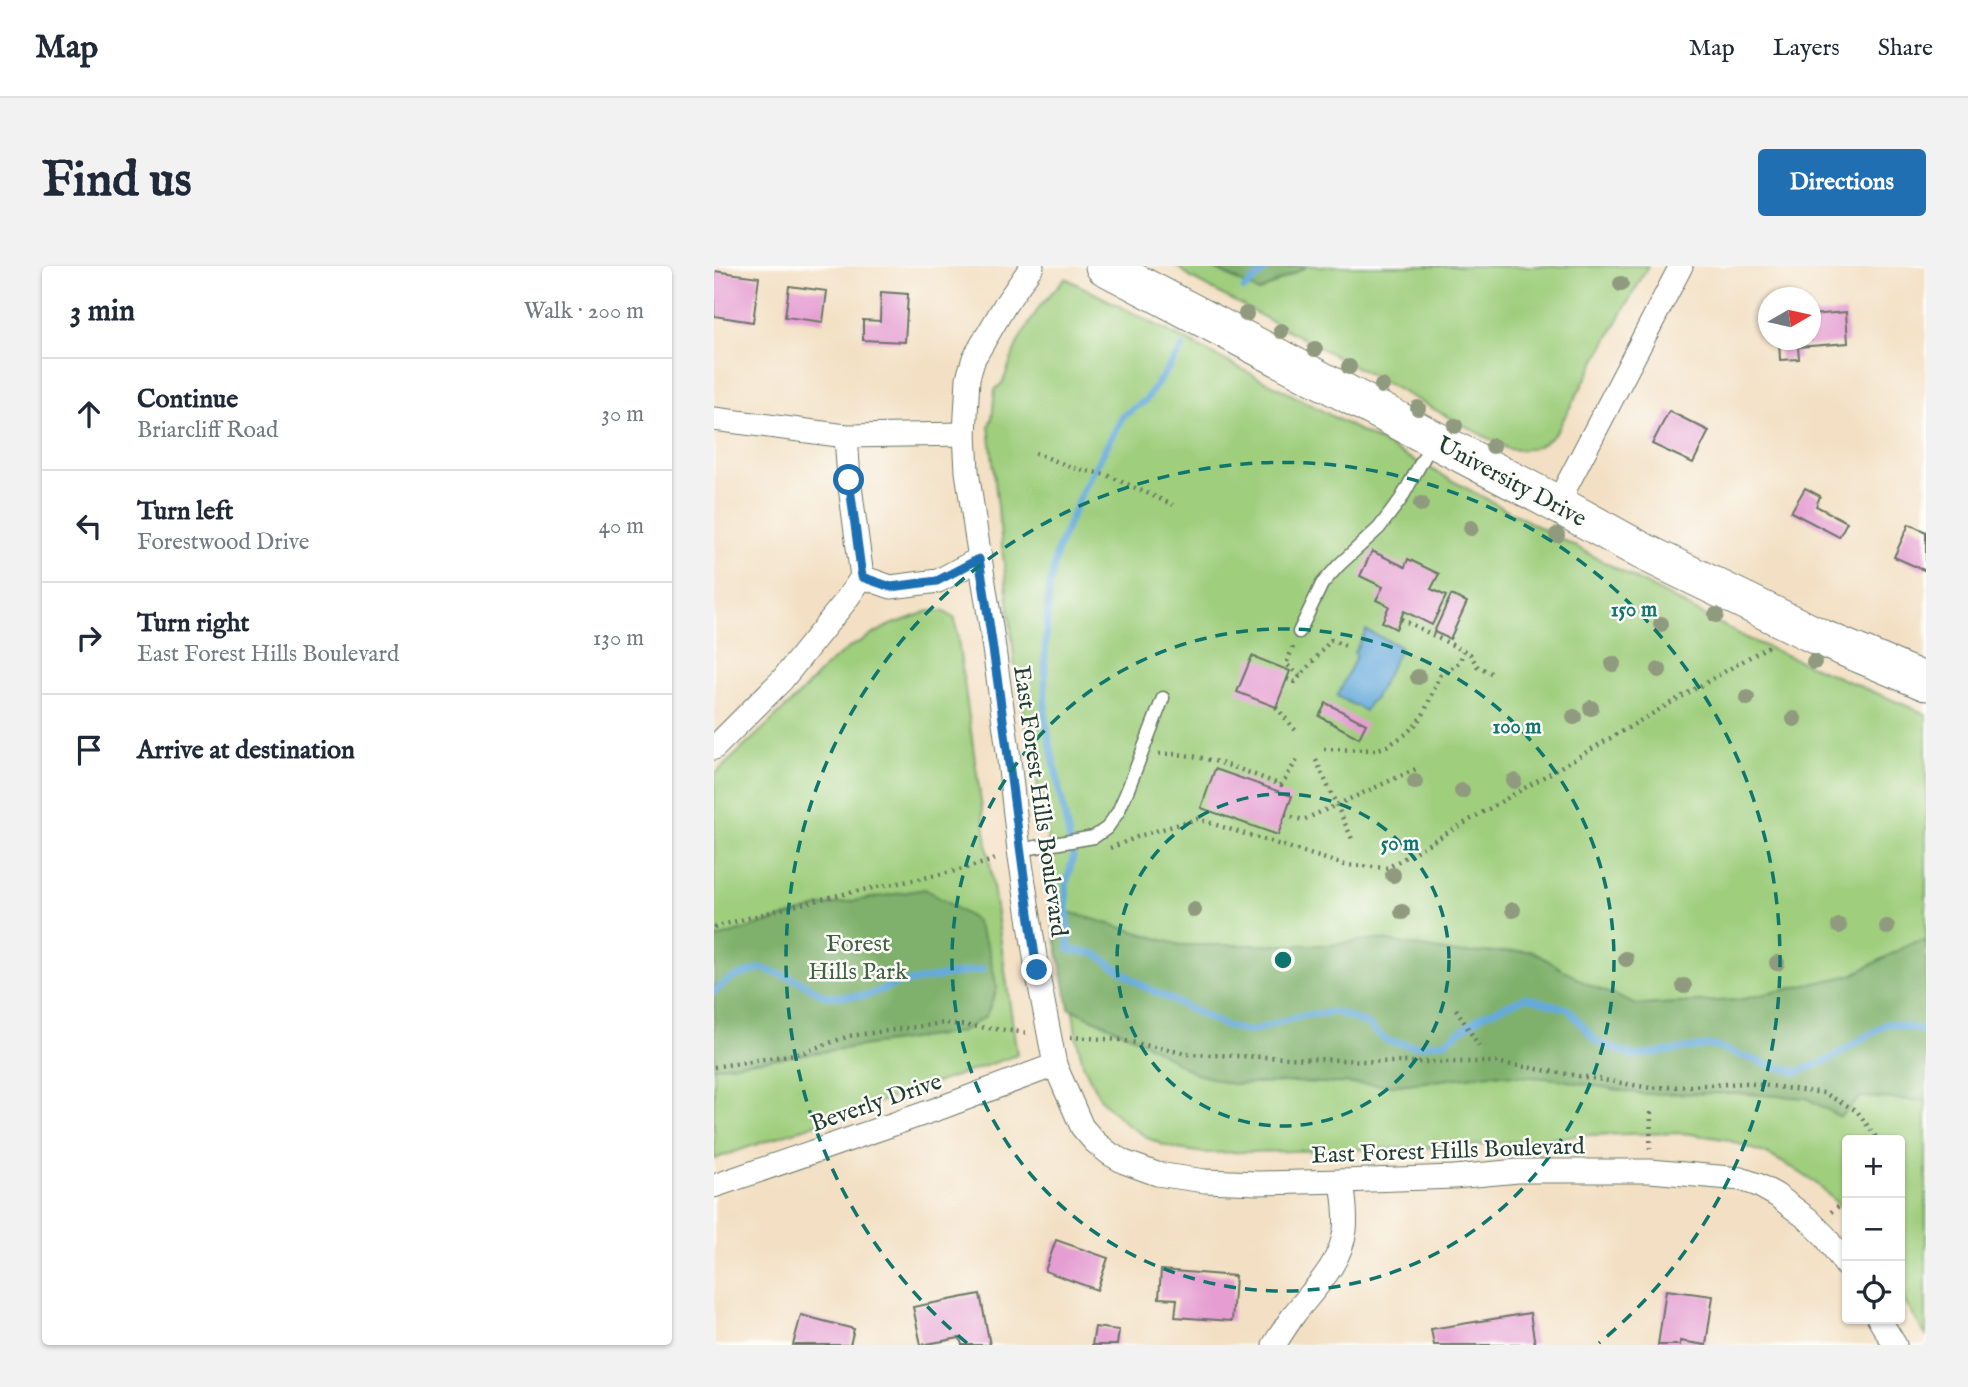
<!DOCTYPE html>
<meta charset="utf-8">
<style>
body{margin:0;font-family:"IM FELL English",serif;background:#f2f2f3;color:#1f2937}
.controls{position:absolute;right:21px;bottom:21px;display:grid;overflow:hidden;border-radius:7px;box-shadow:0 2px 5px #0004}
.controls button{width:63px;height:63px;display:grid;place-items:center;padding:0;border:0;border-bottom:2px solid #e0e1e3;background:#fff;color:#1f2937;font:35px sans-serif}
.compass{position:absolute;left:1044px;top:21px;width:63px;height:63px;border-radius:50%;background:#fff;box-shadow:0 2px 5px #0004;rotate:81deg}
.stop{position:absolute;width:21px;height:21px;margin:-16px;border:5px solid #1f6fb2;border-radius:50%;background:#fff}
.stop.end{background:#1f6fb2;border-color:#fff;box-shadow:0 2px 7px #0008}
.list{margin:0;padding:0;list-style:none}
h2{display:flex;justify-content:space-between;align-items:center;height:91px;margin:0;padding:0 28px;font-size:30px}
h2 small{font-size:23px;font-weight:400;color:#747a83}
.list li{display:grid;grid-template-columns:46px 1fr auto;gap:21px;align-items:center;box-sizing:border-box;height:112px;padding:0 28px;border-top:2px solid #e0e1e3}
.list b{display:block;font-size:26px;white-space:nowrap}
.list p{margin:0;font-size:23px;white-space:nowrap;color:#747a83}
.list em{font-size:23px;font-style:normal;color:#747a83}
.icon{flex:none;width:38px;height:38px;fill:none;stroke:currentColor;stroke-width:2;stroke-linecap:round;stroke-linejoin:round}
.map{position:relative;flex:none;width:1212px;height:1079px;overflow:hidden;border-radius:7px}
header{display:flex;align-items:center;gap:42px;box-sizing:border-box;height:98px;padding:0 35px;background:#fff;border-bottom:2px solid #e0e1e3}
header strong{font-size:33px}
nav{display:flex;gap:38px;margin-inline-start:auto;font-size:24px}
.intro{display:flex;align-items:center;justify-content:space-between;box-sizing:border-box;height:168px;padding:0 42px}
h1{margin:0;font-size:49px}
.button{padding:18px 32px;border-radius:7px;background:#1f6fb2;color:#fff;font-size:24px;font-weight:700}
main{display:flex;gap:42px;padding:0 42px}
aside{flex:1;background:#fff;border-radius:7px;box-shadow:0 2px 5px #0004}
.map>svg:first-child{display:block}
</style>
<header>
<strong>Map</strong>
<nav><a>Map</a><a>Layers</a><a>Share</a></nav>
</header>
<div class="intro"><h1>Find us</h1><a class="button">Directions</a></div>
<main>
<aside>
<h2>3 min<small>Walk · 200 m</small></h2>
<ul class="list">
<li><svg class="icon" aria-label="ahead" viewBox="0 0 24 24"><path d="M12 20V5M6 11l6-6 6 6"/></svg><div><b>Continue</b><p>Briarcliff Road</p></div><em>30 m</em></li>
<li><svg class="icon" aria-label="left" viewBox="0 0 24 24"><path d="M17 20v-9H6M10 6l-5 5 5 5"/></svg><div><b>Turn left</b><p>Forestwood Drive</p></div><em>40 m</em></li>
<li><svg class="icon" aria-label="right" viewBox="0 0 24 24"><path d="M7 20v-9h11M14 6l5 5-5 5"/></svg><div><b>Turn right</b><p>East Forest Hills Boulevard</p></div><em>130 m</em></li>
<li><svg class="icon" aria-label="arrive" viewBox="0 0 24 24"><path d="M6 21V4h12l-3 4 3 4H6"/></svg><div><b>Arrive at destination</b></div></li>
</ul>
</aside>
<div class="map">
<svg width="1212" height="1079" viewBox="0 0 1212 1079">
<rect width="100%" height="100%" fill="#fdfcf7"/>
<filter id="ink" filterUnits="userSpaceOnUse"><feTurbulence type="fractalNoise" baseFrequency=".0143" numOctaves="2"/><feDisplacementMap in="SourceGraphic" scale="14" xChannelSelector="R" yChannelSelector="G"/><feConvolveMatrix kernelMatrix="1 2 1 2 8 2 1 2 1" color-interpolation-filters="sRGB"/></filter>
<filter id="wash" filterUnits="userSpaceOnUse"><feTurbulence type="fractalNoise" baseFrequency=".00686" numOctaves="4" result="noise"/><feDisplacementMap in="SourceGraphic" scale="28" xChannelSelector="R" yChannelSelector="G"/><feGaussianBlur stdDeviation="1.57" result="paint"/><feColorMatrix in="noise" values="0 0 0 0 0 0 0 0 0 0 0 0 0 0 0 0 0 1.4 0 .05"/><feComposite in="paint" operator="in"/></filter>
<g filter="url(#wash)">
<rect width="100%" height="100%" fill="#f3e0c4"/>
<!-- green -->
<g fill="#9fce7d" stroke="#5f8658" stroke-width="2">
<path d="M463 0H934L843 165C829 181 816 186 794 183L477 12Z"/>
<polygon points="351,12 584,132 1036,374 1212,448 1212,1070 1186,1028 1186,874 1133,874 1133,947 1103,918 1079,902 1053,888 1011,873 968,867 867,869 746,881 491,887 463,883 449,879 436,873 412,858 391,838 383,827 370,801 363,774 334,574 301,400 275,160 278,152 281,124 289,116 304,76 326,40"/>
<polygon points="215,345 229,345 241,353 303,789 0,893 0,509 84,430 113,399 136,381 174,360"/>
</g>
<!-- forest -->
<g fill="#7fb16c" stroke="#4f7750" stroke-width="2">
<polygon points="496,0 593,0 545,26"/>
<polygon points="211,623 261,654 275,684 283,723 272,750 246,766 0,801 0,673 104,641"/>
<polygon points="335,640 466,679 614,679 662,673 743,687 818,685 873,718 923,739 1024,734 1138,709 1200,676 1212,675 1212,835 1147,831 1126,851 1092,832 1019,827 928,828 842,813 777,808 686,819 577,816 517,818 480,807 426,774 355,742"/>
</g>
<!-- water -->
<polygon fill="#65aadb" stroke="#427488" stroke-width="2" points="652,364 687,381 660,434 656,436 651,445 623,430 643,389 640,387"/>
<g fill="none" stroke-linecap="round" stroke-linejoin="round">
<!-- stream -->
<g stroke="#65aadb" stroke-width="7">
<polyline points="530,23 556,0"/>
<polyline points="469,81 431,135 409,150 368,226 343,285 335,324 331,389 331,452 359,591 352,619 355,684 381,687 427,719 509,759 534,766 586,750 622,746 653,758 673,775 701,780 731,776 769,749 812,731 854,743 883,776 920,790 997,779 1052,798 1083,806 1115,794 1174,757 1206,764 1212,767"/>
<polyline points="0,726 16,713 47,702 81,713 111,730 151,730 183,718 269,703"/>
</g>
</g>
<g id="blocks">
<!-- building -->
<g fill="#e59dd2">
<polygon points="0,5 45,11 39,56 0,50"/>
<polygon points="75,20 113,25 109,56 71,51"/>
<polygon points="167,26 194,28 191,76 149,74 149,54 166,55"/>
<polygon points="1132,46 1134,77 1084,81 1085,93 1066,94 1065,74 1097,74 1097,49"/>
<polygon points="955,145 995,165 979,197 938,178"/>
<polygon points="1091,222 1106,230 1102,240 1133,256 1125,271 1077,246"/>
<polygon points="1195,258 1212,266 1212,305 1180,291"/>
<polygon points="658,285 691,301 694,293 725,308 717,323 732,330 718,359 690,345 682,363 668,356 675,340 662,334 669,321 646,310"/>
<polygon points="737,329 753,336 736,373 720,366"/>
<polygon points="538,390 576,405 562,441 523,426"/>
<polygon points="612,437 652,458 645,472 605,450"/>
<polygon points="501,503 578,530 564,569 487,542"/>
<polygon points="342,974 394,992 383,1024 331,1005"/>
<polygon points="447,1004 521,1010 518,1055 461,1051 463,1033 445,1032"/>
<polygon points="952,1024 999,1030 992,1079 966,1075 966,1079 944,1079"/>
<polygon points="266,1028 276,1079 248,1079 246,1072 207,1079 199,1041"/>
<polygon points="816,1047 821,1079 720,1079 717,1063"/>
<polygon points="87,1049 140,1063 136,1079 79,1079"/>
<polygon points="381,1061 405,1064 403,1079 378,1079"/>
</g>
</g>
</g>
<g filter="url(#ink)">
<use href="#blocks" fill-opacity="0" stroke="#697666" stroke-width="2"/>
<g fill="none" stroke-linecap="round" stroke-linejoin="round">
<defs>
<g id="service">
<polyline points="585,366 608,318 625,299 665,262 687,233 718,177"/>
<polyline points="305,584 380,571 393,562 404,546 414,523 449,432"/>
</g>
<g id="minor">
<polyline points="318,0 291,39 260,92 254,112 251,168 253,205 262,267 277,361 294,485 305,584 323,704 341,799 368,861 381,876 396,888 410,896 443,908 491,915 544,917 628,915 740,911 804,905 936,905 1027,913 1044,919 1062,929 1094,953 1111,970 1133,1001"/>
<polyline points="0,153 132,170 251,168"/>
<polyline points="132,170 135,213 148,311"/>
<polyline points="843,238 967,0"/>
<polyline points="148,311 177,321 224,315 265,293"/>
<polyline points="0,482 68,414 130,337 148,311"/>
<polyline points="0,920 226,842 341,799"/>
<polyline points="1165,1053 1181,1079"/>
<path d="M560 1079C567 1068 574 1057 581 1047 601 1022 627 997 631 964 633 948 630 931 628 915"/>
</g>
<polyline id="primary" points="390,0 843,238 928,285 1105,371 1212,416"/>
</defs>
<!-- service casing -->
<use href="#service" stroke="#697666" stroke-width="15"/>
<!-- minor casing -->
<use href="#minor" stroke="#697666" stroke-width="25"/>
<!-- primary casing -->
<use href="#primary" stroke="#697666" stroke-width="39"/>
<!-- path -->
<g stroke="#697666" stroke-width="4.5" stroke-dasharray="2 5" stroke-linecap="butt">
<polyline points="321,187 360,202 393,209 459,239"/>
<polyline points="687,353 756,388 763,400 777,407"/>
<polyline points="579,381 572,398 586,410"/>
<polyline points="573,413 581,416 617,374 634,381"/>
<polyline points="562,441 582,465"/>
<polyline points="610,483 662,484 675,479 692,468 701,459 710,447 726,410 746,396 749,385"/>
<path d="M445 488C488 486 527 504 567 519L583 494"/>
<polyline points="602,494 639,575"/>
<polyline points="571,549 589,554 702,503"/>
<polyline points="396,582 428,569 483,553 631,599 673,602 1053,381 1057,382"/>
<path d="M0 661C40 651 80 639 121 630 176 617 231 611 285 592"/>
<polyline points="742,743 765,780"/>
<polyline points="356,771 407,774 474,788 675,796 781,796 937,822 1033,817 1110,827 1143,845 1164,874"/>
<polyline points="0,801 87,787 135,770 231,757 316,767"/>
<polyline points="936,883 937,843"/>
<polyline points="1117,946 1133,934"/>
</g>
<!-- service -->
<use href="#service" stroke="#fff" stroke-width="12"/>
<!-- minor -->
<use href="#minor" stroke="#fff" stroke-width="23"/>
<!-- primary -->
<use href="#primary" stroke="#fff" stroke-width="37"/>
</g>
<!-- trees -->
<g fill="#909a7f">
<circle cx="907" cy="18" r="8"/>
<circle cx="532" cy="48" r="8"/>
<circle cx="567" cy="65" r="8"/>
<circle cx="601" cy="83" r="8"/>
<circle cx="635" cy="101" r="8"/>
<circle cx="668" cy="120" r="8"/>
<circle cx="704" cy="142" r="8"/>
<circle cx="741" cy="160" r="8"/>
<circle cx="779" cy="180" r="8"/>
<circle cx="707" cy="238" r="8"/>
<circle cx="757" cy="262" r="8"/>
<circle cx="843" cy="269" r="8"/>
<circle cx="1002" cy="349" r="8"/>
<circle cx="947" cy="358" r="8"/>
<circle cx="1100" cy="396" r="8"/>
<circle cx="899" cy="398" r="8"/>
<circle cx="945" cy="404" r="8"/>
<circle cx="704" cy="411" r="8"/>
<circle cx="1033" cy="432" r="8"/>
<circle cx="877" cy="442" r="8"/>
<circle cx="860" cy="451" r="8"/>
<circle cx="1080" cy="453" r="8"/>
<circle cx="800" cy="515" r="8"/>
<circle cx="701" cy="516" r="8"/>
<circle cx="748" cy="525" r="8"/>
<circle cx="679" cy="609" r="8"/>
<circle cx="480" cy="644" r="8"/>
<circle cx="799" cy="644" r="8"/>
<circle cx="688" cy="646" r="8"/>
<circle cx="1125" cy="660" r="8"/>
<circle cx="1173" cy="661" r="8"/>
<circle cx="912" cy="693" r="8"/>
<circle cx="1063" cy="697" r="8"/>
<circle cx="970" cy="720" r="8"/>
</g>
</g>
<g fill="none" stroke-linecap="round" stroke-linejoin="round" filter="url(#ink)">
<!-- route -->
<path stroke="#1f6fb2" stroke-width="9" d="M135 214 148 311 177 321 223 315 265 293C288 429 303 567 323 704"/>
</g>
<!-- distance rings -->
<g fill="none" stroke="#0f766e" stroke-width="3.5" stroke-dasharray="12 9">
<circle cx="569" cy="694" r="166"/>
<circle cx="569" cy="694" r="331"/>
<path d="M253 1077A497 497 0 1 1 885 1077"/>
</g>
<g text-anchor="middle" stroke-width="5" stroke-linejoin="round" paint-order="stroke">
<!-- street labels -->
<g font-size="24" fill="#1f3d34" stroke="#fdfcf7">
<text transform="translate(798 215) rotate(28)" y="8">University Drive</text>
<text transform="translate(327 535) rotate(82)" y="8">East Forest Hills Boulevard</text>
<text transform="translate(162 836) rotate(-19)" y="8">Beverly Drive</text>
<text transform="translate(734 884) rotate(-2)" y="8">East Forest Hills Boulevard</text>
</g>
<!-- park labels -->
<g font-size="24" fill="#3f6146" stroke="#fdfcf7">
<text x="144" y="685">Forest<tspan x="144" dy="28">Hills Park</tspan></text>
</g>
</g>
<circle cx="569" cy="694" r="10" fill="#0f766e" stroke="#fdfcf7" stroke-width="3.5"/>
<g font-size="21" text-anchor="middle" font-weight="bold" fill="#0f766e" stroke="#fdfcf7" stroke-width="5" stroke-linejoin="round" paint-order="stroke">
<text x="920" y="350">150 m</text>
<text x="803" y="467">100 m</text>
<text x="686" y="584">50 m</text>
</g>
</svg>
<div class="controls">
<button>+</button>
<button>−</button>
<button><svg class="icon" aria-label="locate" viewBox="0 0 24 24"><circle cx="12" cy="12" r="6"/><path d="M12 2v4M12 18v4M2 12h4M18 12h4"/></svg></button>
</div>
<svg class="compass" viewBox="-18 -18 36 36"><path d="M0-13l5 13h-10z" fill="#e53935"/><path d="M0 13l5-13h-10z" fill="#747a83"/></svg>
<div class="stop" style="left:135px;top:214px"></div>
<div class="stop end" style="left:323px;top:704px"></div>
</div>
</main>
